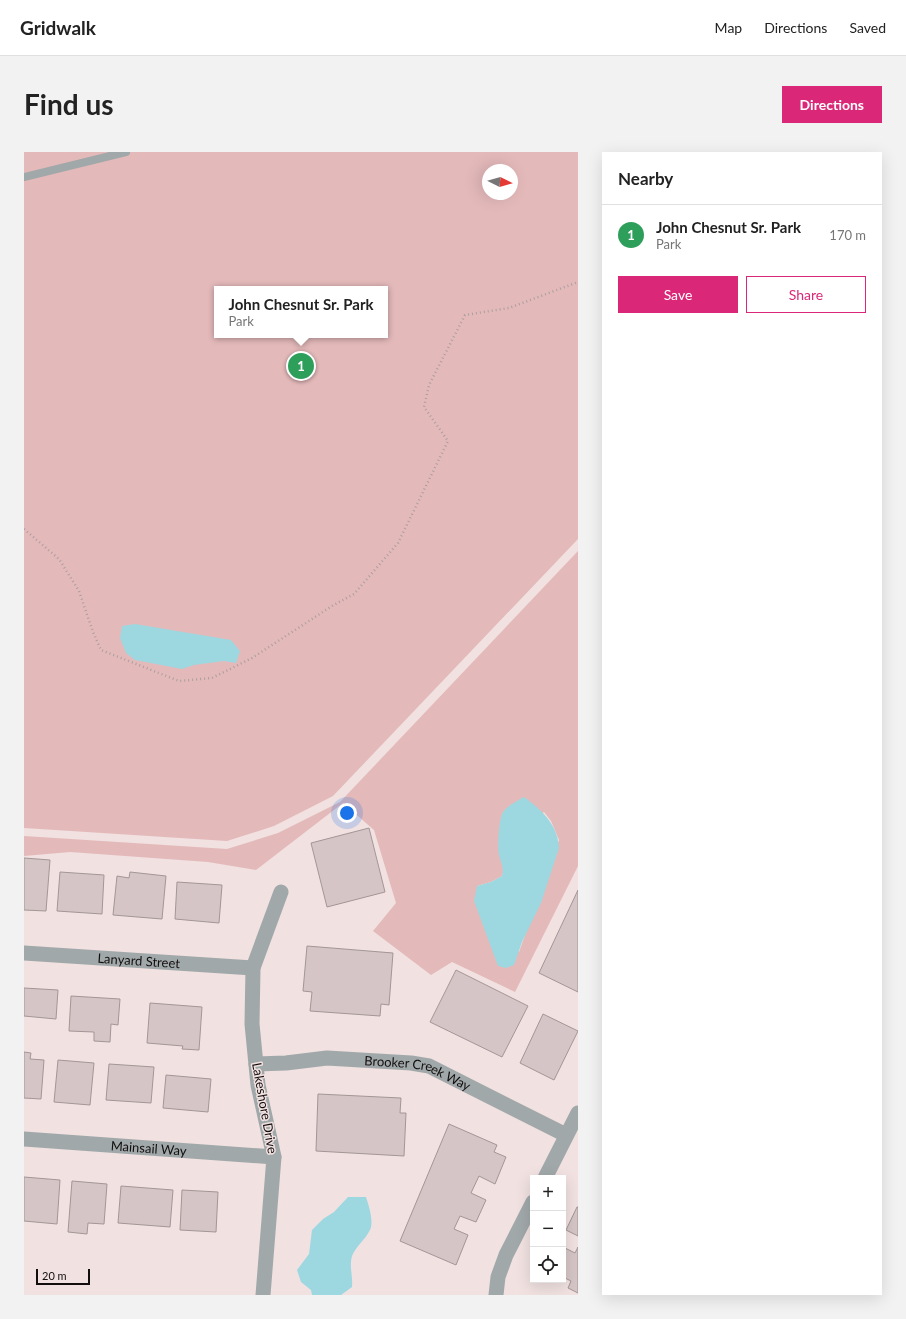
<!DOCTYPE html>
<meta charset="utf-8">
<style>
body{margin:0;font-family:Lato,sans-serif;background:#f2f2f2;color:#222}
.controls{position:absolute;right:12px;bottom:12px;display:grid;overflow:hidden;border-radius:0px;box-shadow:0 4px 16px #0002}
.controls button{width:36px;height:36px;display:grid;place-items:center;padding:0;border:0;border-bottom:1px solid #e0e0e0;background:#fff;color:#222;font:20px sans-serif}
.compass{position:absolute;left:458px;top:12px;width:36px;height:36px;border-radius:50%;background:#fff;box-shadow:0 4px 16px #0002;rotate:95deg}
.scale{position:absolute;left:12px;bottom:10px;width:54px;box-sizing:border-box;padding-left:4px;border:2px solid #130e0e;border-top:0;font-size:11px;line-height:14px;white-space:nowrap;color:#130e0e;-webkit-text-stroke:3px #f1e1e1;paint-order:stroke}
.you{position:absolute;left:323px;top:661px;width:14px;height:14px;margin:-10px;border:3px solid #fff;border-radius:50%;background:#1a73e8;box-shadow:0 0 0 6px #1a73e833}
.badge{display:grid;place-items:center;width:26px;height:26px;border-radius:50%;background:#db2777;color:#fff;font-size:13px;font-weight:700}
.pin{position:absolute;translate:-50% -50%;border:2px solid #fff;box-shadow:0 1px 4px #0006}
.popup{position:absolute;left:190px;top:134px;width:174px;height:52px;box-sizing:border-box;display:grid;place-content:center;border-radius:0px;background:#fff;filter:drop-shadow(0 1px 3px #0005);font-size:13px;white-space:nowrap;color:#767676}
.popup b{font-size:15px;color:#222}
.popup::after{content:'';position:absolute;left:50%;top:100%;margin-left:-8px;border:8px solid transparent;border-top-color:#fff}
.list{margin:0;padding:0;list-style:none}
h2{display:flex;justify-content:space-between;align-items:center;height:52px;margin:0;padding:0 16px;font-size:17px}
h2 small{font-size:13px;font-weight:400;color:#767676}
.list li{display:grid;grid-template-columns:26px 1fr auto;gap:12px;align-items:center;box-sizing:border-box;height:60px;padding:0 16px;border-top:1px solid #e0e0e0}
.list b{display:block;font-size:15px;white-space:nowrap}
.list p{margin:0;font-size:13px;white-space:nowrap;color:#767676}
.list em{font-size:13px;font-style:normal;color:#767676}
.actions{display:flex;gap:8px;padding:12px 16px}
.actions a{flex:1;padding:9px 0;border:1px solid #db2777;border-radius:0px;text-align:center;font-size:14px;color:#db2777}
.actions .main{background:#db2777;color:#fff}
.icon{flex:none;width:22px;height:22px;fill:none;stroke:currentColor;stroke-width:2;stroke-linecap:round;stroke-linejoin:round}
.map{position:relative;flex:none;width:554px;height:1143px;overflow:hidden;border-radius:0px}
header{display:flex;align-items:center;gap:24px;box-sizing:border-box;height:56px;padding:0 20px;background:#fff;border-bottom:1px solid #e0e0e0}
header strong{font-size:19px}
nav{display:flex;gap:22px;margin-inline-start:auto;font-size:14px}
.intro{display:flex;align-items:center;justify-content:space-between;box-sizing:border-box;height:96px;padding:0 24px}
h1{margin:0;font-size:28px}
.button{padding:10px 18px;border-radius:0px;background:#db2777;color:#fff;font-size:14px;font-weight:700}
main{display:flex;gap:24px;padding:0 24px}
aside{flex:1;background:#fff;border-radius:0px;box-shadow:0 4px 16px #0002}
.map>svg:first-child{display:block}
</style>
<header>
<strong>Gridwalk</strong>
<nav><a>Map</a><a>Directions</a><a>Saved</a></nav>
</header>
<div class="intro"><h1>Find us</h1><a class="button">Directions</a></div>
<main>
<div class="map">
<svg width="554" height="1143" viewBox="0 0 554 1143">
<rect width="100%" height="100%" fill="#f1e1e1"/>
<!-- green -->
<g fill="#e4b9ba" fill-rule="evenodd">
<path d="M0 0H554V387L309 644 250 674 203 689 0 676ZM464 18H488V42H464ZM193 137H361V183H193Z"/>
<path d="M554 399V714L491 840 428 810 407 823 349 779 372 751 350 678 319 651 232 718 184 710 46 700 0 704V684L203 697 254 681 316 650ZM520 660 527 669 535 688 495 800 453 734 467 730 478 724 480 717 475 701Z"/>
</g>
<!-- water -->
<g fill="#9dd8e1">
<polygon points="111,472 207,488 216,499 212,511 200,509 170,513 158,517 111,508 102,501 96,486 98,474"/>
<path d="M500 645C518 658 534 673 535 696L517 751 498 790 490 813 482 816 474 814 450 749 453 734 467 730 478 724C480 715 477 711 475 703 473 695 475 670 478 662 482 654 493 649 500 645Z"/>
<path d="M324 1045H342C345 1054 350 1070 346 1078 341 1088 332 1094 328 1104 325 1114 329 1124 328 1135L317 1143H288L287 1138 277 1130 273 1118 285 1102 288 1078 299 1067 310 1060Z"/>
</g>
<!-- building -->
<g fill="#d5c5c6" stroke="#a49696">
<polygon points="345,676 361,740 303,755 287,691"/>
<polygon points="0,706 26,708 22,759 0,758"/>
<polygon points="36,720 80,723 78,762 33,759"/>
<polygon points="106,720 142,724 138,767 89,763 93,724 105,726"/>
<polygon points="153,730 198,733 195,771 151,767"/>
<polygon points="554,738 554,840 515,821"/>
<polygon points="283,794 369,801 365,853 357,852 356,864 286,859 288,840 279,839"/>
<polygon points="432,818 504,854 478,905 406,870"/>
<polygon points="0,836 34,838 32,867 0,864"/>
<polygon points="47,844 96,847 94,873 87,872 86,890 70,889 70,880 45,879"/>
<polygon points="126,851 178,855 175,898 158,897 159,894 123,891"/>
<polygon points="519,862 554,879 530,928 496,911"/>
<polygon points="0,900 7,901 6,907 20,908 17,947 0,946"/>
<polygon points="34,908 70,911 66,953 30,950"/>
<polygon points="85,912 130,915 127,951 82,948"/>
<polygon points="142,923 187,927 184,960 139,956"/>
<polygon points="294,942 377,946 376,961 382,961 380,1004 292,999"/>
<polygon points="425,972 473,993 470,1000 482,1005 471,1032 455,1024 447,1041 462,1048 452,1070 436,1064 430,1077 444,1083 432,1113 376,1089"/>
<polygon points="0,1025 36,1028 33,1072 0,1069"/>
<polygon points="48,1029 83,1032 80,1072 64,1071 63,1082 44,1080"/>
<polygon points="97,1034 149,1038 146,1075 94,1071"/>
<polygon points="158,1038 194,1040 192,1080 156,1078"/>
<polygon points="553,1055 554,1055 554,1084 542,1078"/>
<polygon points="539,1095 551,1101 554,1095 554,1141 544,1136 547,1129 539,1125"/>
</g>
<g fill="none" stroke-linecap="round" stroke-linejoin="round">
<!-- path -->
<polyline stroke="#ab9f9f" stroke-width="2.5" stroke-dasharray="1 3" stroke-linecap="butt" points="0,377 35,407 55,439 69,480 77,498 155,529 188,526 228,506 308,454 330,442 374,391 424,289 400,255 405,233 441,163 485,156 554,130"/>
<!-- service -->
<polyline stroke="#a1a8a9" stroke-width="8" points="0,25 102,0"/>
<!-- minor -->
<g stroke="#a1a8a9" stroke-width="15">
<path id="s1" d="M0 801 229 816"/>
<path id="s2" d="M232 912 262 911 303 906 387 911 405 914 542 983"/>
<path id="s3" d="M0 987 250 1005"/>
<polyline points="521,1026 554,961"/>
<polyline points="239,1143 250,1005 234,933 228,872 229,816 257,740"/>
<polyline points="472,1143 474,1125 482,1103 509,1050"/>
</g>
</g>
<g text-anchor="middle" stroke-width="3" stroke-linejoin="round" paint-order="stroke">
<!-- street labels -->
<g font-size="13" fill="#130e0e" stroke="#f1e1e1">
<text dy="5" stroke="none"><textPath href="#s1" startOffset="115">Lanyard Street</textPath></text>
<text dy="5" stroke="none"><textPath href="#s2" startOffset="164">Brooker Creek Way</textPath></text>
<text transform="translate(241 956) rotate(80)" y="5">Lakeshore Drive</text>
<text dy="5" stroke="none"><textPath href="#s3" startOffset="125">Mainsail Way</textPath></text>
</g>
</g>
</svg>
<div class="controls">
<button>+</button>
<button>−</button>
<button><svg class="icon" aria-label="locate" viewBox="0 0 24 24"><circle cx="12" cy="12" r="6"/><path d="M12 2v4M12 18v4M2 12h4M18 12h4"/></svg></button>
</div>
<svg class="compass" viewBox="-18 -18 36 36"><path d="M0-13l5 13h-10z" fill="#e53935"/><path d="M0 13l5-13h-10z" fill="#767676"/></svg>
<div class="scale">20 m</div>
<div class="you"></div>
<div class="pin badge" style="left:277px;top:214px;background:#2e9e5b">1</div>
<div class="popup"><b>John Chesnut Sr. Park</b>Park</div>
</div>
<aside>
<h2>Nearby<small></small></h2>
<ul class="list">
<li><span class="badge" style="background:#2e9e5b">1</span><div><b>John Chesnut Sr. Park</b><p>Park</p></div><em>170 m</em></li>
</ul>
<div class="actions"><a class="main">Save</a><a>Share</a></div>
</aside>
</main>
